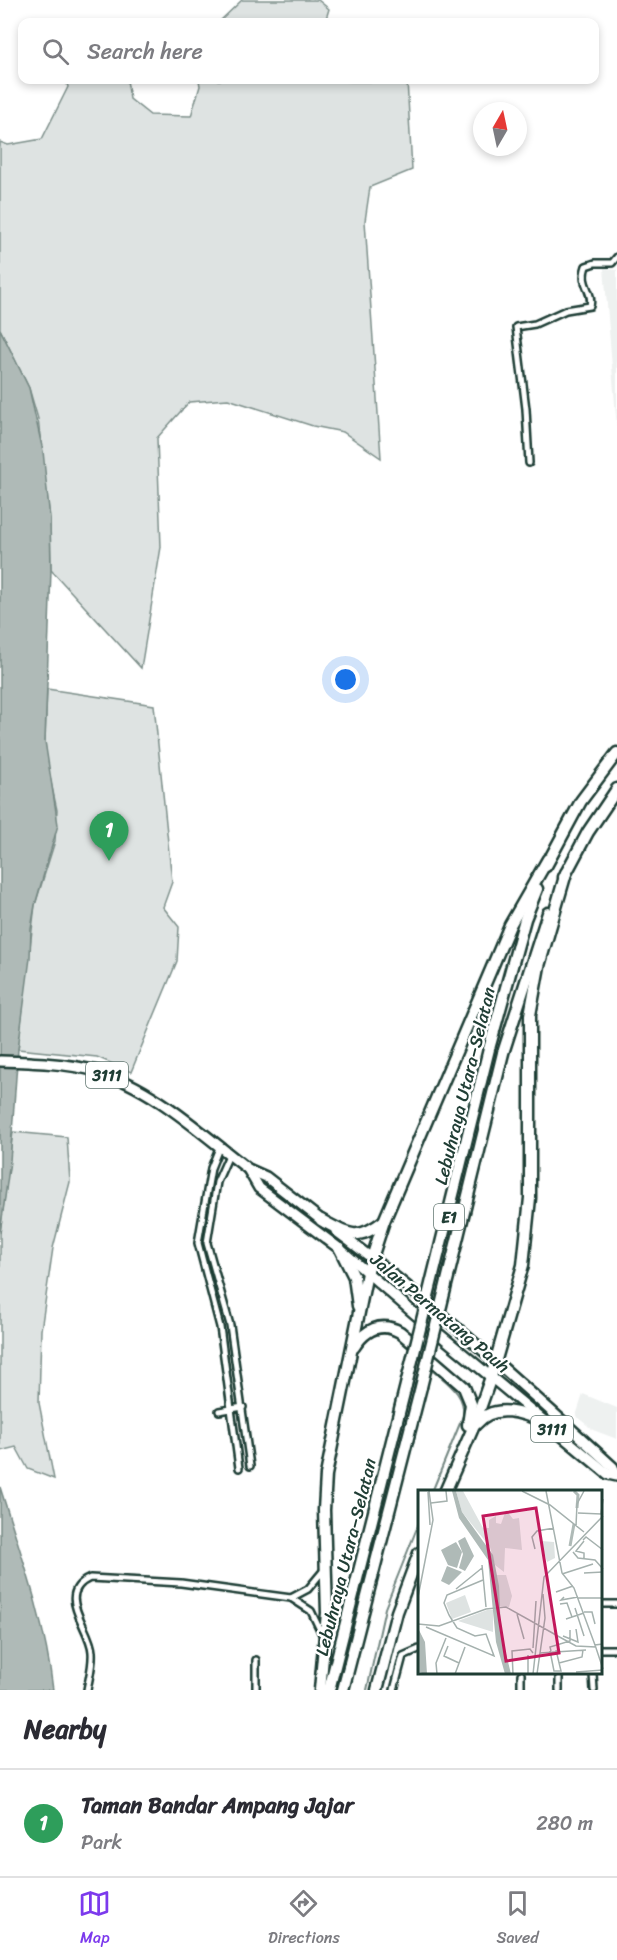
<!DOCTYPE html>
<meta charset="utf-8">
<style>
body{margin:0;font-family:Sriracha,sans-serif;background:#f7f7f7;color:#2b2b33}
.compass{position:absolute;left:473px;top:102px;width:54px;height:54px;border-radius:50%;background:#fff;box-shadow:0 3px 9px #0003;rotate:9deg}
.you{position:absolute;left:346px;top:680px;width:21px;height:21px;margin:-15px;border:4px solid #fff;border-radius:50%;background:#1a73e8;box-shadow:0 0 0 9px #1a73e833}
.badge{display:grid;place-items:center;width:39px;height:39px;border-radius:50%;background:#7c3aed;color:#fff;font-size:20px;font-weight:700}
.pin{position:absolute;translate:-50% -50px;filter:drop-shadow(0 2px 3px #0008)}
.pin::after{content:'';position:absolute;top:32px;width:21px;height:18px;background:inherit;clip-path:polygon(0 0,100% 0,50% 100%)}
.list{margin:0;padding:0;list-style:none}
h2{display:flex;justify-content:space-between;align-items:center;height:78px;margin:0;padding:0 24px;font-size:26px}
h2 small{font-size:20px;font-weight:400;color:#7c7c81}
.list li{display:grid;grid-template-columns:39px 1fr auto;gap:18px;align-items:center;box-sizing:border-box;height:108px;padding:0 24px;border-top:2px solid #e1e1e2}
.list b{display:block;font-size:22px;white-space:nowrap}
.list p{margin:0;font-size:20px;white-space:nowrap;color:#7c7c81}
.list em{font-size:20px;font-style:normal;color:#7c7c81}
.icon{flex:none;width:33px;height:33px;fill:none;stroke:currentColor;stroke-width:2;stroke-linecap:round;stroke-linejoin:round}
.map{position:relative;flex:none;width:617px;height:1690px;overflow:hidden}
.search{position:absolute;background:#fff;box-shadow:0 3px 9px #0003;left:18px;right:18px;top:18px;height:66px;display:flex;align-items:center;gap:15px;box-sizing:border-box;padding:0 21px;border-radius:12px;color:#7c7c81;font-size:22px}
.sheet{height:186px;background:#fff}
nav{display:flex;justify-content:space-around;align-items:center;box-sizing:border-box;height:84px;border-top:2px solid #e1e1e2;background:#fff;font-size:16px;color:#7c7c81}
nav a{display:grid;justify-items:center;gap:3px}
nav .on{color:#7c3aed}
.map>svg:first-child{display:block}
</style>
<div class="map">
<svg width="617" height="1690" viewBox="0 0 617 1690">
<rect width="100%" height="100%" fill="#fff"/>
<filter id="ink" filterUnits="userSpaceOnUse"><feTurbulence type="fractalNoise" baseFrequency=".0167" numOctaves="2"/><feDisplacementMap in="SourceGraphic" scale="12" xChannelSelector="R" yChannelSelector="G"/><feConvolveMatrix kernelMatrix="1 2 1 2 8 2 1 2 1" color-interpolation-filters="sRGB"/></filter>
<g filter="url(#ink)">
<!-- built -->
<g fill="#eef1f0">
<polygon points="604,268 617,270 617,429"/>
<polygon points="583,1394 617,1408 617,1439 593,1430 576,1416"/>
</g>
<!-- green -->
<g fill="#dee3e2" stroke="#7e908b" stroke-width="1.5">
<polygon points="242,0 318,0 329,9 325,22 219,22"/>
<path d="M66 80H127L130 99 150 115 191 116 200 86 199 80H338C350 84 390 80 407 80L412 170 370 187 365 221 381 458 343 432 313 426 228 399 189 402 157 438 161 547 141 668 51 570 50 519 38 419 29 388 0 329V142L8 145 42 139 68 87Z"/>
<polygon points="47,689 154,705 172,882 163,907 179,927 177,961 131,1072 97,1057 18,1049 35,905 55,841 57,810 47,764 45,741"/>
<polygon points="13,1132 67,1137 70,1182 53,1248 41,1330 39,1403 54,1479 28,1469 16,1447 0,1451 0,1233"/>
</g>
<!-- water -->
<g fill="#afbab7" stroke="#758883" stroke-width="1.5">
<polygon points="0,329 29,388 43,451 50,519 51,570 45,741 58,825 35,905 31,929 30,958 18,1049 10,1161 0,1233"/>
<path d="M0 1487C21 1554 45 1620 53 1690H0Z"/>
</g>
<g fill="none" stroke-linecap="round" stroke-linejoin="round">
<!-- stream -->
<g stroke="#758883" stroke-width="2">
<path d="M432 1492 463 1416C466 1395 449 1384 434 1371"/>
<polyline points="367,1690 385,1608 419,1523"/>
</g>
<defs>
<g id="minor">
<path d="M529 463 526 409 516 327 535 324 566 310 590 306C594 291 579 285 586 266L595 263H612L617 257"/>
<polyline points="219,1148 211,1168 198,1243 220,1327 239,1468"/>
<polyline points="229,1155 217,1182 207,1243 230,1325 250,1466"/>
<polyline points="219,1411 243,1407"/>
<polyline points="291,1598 308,1589 323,1571"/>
<polyline points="600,1604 617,1604"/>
<polyline points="600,1649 617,1649"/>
<polyline points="521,1674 521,1690"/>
<polyline points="593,1674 594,1690"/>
<polyline points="559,1677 559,1690"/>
<path d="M87 1690C89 1678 93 1665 92 1652 91 1628 54 1594 90 1578L181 1583 291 1598 311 1611 322 1634"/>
<polyline points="256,1690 256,1660"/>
<polyline points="394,1690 403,1656 419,1649"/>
</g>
<g id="primary">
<path d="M0 1061C32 1062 65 1063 97 1071 153 1087 202 1134 248 1169L266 1177 325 1223"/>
<polyline points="248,1169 259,1188 340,1249 415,1314 608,1474 617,1476"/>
<path d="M336 1231C433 1303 523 1385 613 1467L616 1475"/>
</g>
<g id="motorway">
<polyline points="546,866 581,801 617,753"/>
<polyline points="564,877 588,832 617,789"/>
<polyline points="489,1049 525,919 537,889"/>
<polyline points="503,1053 548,913"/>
<path d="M321 1220C349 1235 357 1242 384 1221"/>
<polyline points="340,1249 354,1277 358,1306"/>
<path d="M354 1347C365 1330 381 1321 400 1332L464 1387 471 1404 468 1425"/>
<path d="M476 1424C494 1402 523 1413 545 1422"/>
<polyline points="445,1492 473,1428 491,1377 523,1265 530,1198 530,1015 539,966 566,873"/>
<polyline points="320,1690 327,1613 324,1510 326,1475 367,1273 384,1221 510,925 548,859"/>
<polyline points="329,1690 406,1385"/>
<polyline points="343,1690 421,1387"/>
<polyline points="377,1690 397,1612 419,1553"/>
</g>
</defs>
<!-- minor casing -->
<use href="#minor" stroke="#1f3d34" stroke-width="10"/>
<!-- primary casing -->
<use href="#primary" stroke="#1f3d34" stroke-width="14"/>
<!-- motorway casing -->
<use href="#motorway" stroke="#1f3d34" stroke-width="15"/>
<!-- minor -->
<use href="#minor" stroke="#fff" stroke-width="5"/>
<!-- primary -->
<use href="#primary" stroke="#fff" stroke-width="9"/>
<!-- motorway -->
<use href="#motorway" stroke="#fff" stroke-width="10"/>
<defs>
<g id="motorway-bridge">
<polyline points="406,1385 489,1049"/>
<polyline points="421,1387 503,1053"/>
</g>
</defs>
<!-- motorway-bridge casing -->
<use href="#motorway-bridge" stroke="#1f3d34" stroke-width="15" stroke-linecap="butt"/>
<!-- motorway-bridge -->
<use href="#motorway-bridge" stroke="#fff" stroke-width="10"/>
</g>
</g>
<g text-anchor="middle" stroke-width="5" stroke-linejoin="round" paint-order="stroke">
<!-- shield labels -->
<g fill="#fff" stroke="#627771" stroke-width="1.5">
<rect x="86" y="1062" width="42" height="26" rx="4.5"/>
<rect x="434" y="1204" width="30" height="26" rx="4.5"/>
<rect x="531" y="1416" width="42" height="26" rx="4.5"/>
</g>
<g font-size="16" font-weight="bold" fill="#1f3d34">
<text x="107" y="1081">3111</text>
<text x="449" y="1223">E1</text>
<text x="552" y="1435">3111</text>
</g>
<!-- street labels -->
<g font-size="18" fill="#1f3d34" stroke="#fff">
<text transform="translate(465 1086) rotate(-76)" y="6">Lebuhraya Utara–Selatan</text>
<text transform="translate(440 1313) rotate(40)" y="6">Jalan Permatang Pauh</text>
<text transform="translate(346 1557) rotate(-76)" y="6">Lebuhraya Utara–Selatan</text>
</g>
</g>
<!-- overview -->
<g transform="translate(418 1490)">
<rect width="184" height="184" fill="#fff"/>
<path d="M38 1H45L65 38H71V30L78 26V33L83 34 88 20 95 29 101 28 104 60 87 58 86 82 77 75 72 57 44 22ZM123 51 136 52 137 68 129 72ZM79 85H88L94 106 91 117 81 116ZM47 105 53 122 34 129 28 113ZM69 120H75V142L40 131Z" fill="#dee3e2"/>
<path d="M34 1H38L44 22 75 65 81 96 83 143 93 184H87L78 152 70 70 41 28ZM47 47 56 66 47 81 41 78 45 64 40 51ZM38 52 44 62 39 78 30 75 23 60ZM29 76 44 82 31 95 23 91ZM0 138 7 152 9 184 0 182Z" fill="#afbab7"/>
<path fill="none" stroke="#afbab7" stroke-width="3" d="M156 1 160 5 159 18M152 56 156 34"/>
<path fill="none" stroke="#a5b1ae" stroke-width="1.5" d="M104 1 132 15 166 42M128 1 144 83 156 98 177 155M10 2 12 35M13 13 29 11 28 1M160 23 183 24 185 9M158 36 159 14 166 1M165 50 168 47 185 60M166 51 158 61 166 63V68M117 59 114 47 119 41 136 38M155 62 160 68 177 70 185 79M64 75 68 117M166 83 185 82M144 84 175 74M38 99 64 78M138 102 155 96M0 107 15 30 11 1M146 107 143 110 160 107M160 108H185M142 114 149 113 154 127M157 118 166 146M166 122H174L177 134M99 124 106 149M31 125 26 113 29 105 65 90M148 129 166 123M0 134 21 136 68 119 88 117 138 145M8 137 76 166 68 144 57 146 39 138 31 125M136 144 158 156 178 157M145 146 160 152 158 139M185 154 177 155 185 179M30 156 26 166 41 173M115 158 118 111M132 161 136 181H143L138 160M133 161 132 157 152 151V140M122 163 168 160M141 173 164 167 165 160M158 182 185 180M19 184 18 173 28 148M37 184 47 157M95 184 94 161 112 159 115 163M110 184V165M115 184 126 87 185 26M119 184 127 128 125 104"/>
<path fill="#c2185b" fill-opacity="0.15" stroke="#c2185b" stroke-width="3" d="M118 18 141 163 88 171 65 26Z"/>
<rect width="184" height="184" fill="none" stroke="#1f3d34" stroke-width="3"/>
</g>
</svg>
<svg class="compass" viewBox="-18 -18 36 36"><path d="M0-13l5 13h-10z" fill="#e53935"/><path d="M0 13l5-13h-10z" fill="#7c7c81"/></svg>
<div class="you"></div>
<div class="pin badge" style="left:109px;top:861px;background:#2e9e5b">1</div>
<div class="search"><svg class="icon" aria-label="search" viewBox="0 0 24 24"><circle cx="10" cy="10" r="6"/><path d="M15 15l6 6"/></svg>Search here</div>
</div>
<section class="sheet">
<h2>Nearby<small></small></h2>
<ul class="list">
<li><span class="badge" style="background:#2e9e5b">1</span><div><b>Taman Bandar Ampang Jajar</b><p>Park</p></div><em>280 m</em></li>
</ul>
</section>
<nav>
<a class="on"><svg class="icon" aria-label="map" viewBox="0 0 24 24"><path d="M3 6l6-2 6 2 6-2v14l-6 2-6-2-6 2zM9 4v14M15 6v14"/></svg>Map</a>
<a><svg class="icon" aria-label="directions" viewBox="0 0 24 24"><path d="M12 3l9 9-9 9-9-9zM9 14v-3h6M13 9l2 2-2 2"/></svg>Directions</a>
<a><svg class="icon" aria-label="saved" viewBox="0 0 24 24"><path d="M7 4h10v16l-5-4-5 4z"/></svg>Saved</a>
</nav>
